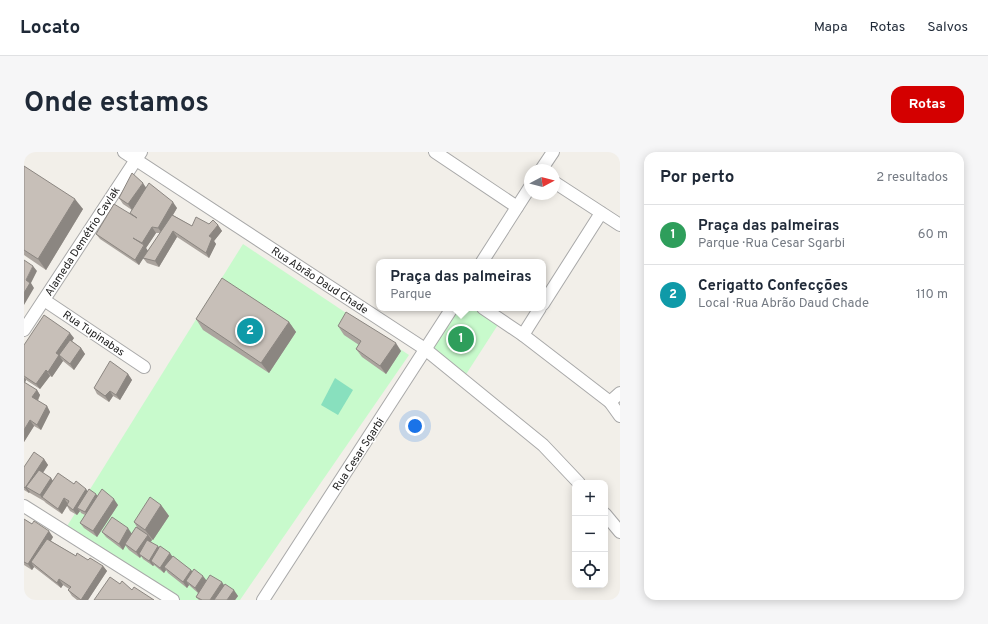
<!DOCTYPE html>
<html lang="pt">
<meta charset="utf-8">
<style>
body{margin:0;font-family:Overpass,sans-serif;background:#f6f6f7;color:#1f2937}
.controls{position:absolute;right:12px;bottom:12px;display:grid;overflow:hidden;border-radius:8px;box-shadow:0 2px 10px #0003}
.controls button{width:36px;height:36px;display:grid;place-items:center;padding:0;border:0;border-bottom:1px solid #e0e1e3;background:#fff;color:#1f2937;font:20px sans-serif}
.compass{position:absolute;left:500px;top:12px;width:36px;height:36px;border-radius:50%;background:#fff;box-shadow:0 2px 10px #0003;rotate:83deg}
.you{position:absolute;left:391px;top:274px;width:14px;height:14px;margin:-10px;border:3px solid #fff;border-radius:50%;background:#1a73e8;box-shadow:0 0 0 6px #1a73e833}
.badge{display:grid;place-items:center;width:26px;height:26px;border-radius:50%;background:#d40000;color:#fff;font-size:13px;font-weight:700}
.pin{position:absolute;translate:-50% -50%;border:2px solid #fff;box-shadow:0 1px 4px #0006}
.popup{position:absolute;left:352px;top:107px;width:170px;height:52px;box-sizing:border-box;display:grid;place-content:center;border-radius:8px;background:#fff;filter:drop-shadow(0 1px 3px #0005);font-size:13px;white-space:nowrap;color:#747a83}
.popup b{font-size:15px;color:#1f2937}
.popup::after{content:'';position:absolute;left:50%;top:100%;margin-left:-8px;border:8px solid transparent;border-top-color:#fff}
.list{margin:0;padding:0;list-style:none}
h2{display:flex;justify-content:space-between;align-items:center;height:52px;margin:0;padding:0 16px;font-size:17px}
h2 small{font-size:13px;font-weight:400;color:#747a83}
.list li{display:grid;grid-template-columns:26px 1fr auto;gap:12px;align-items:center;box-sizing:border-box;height:60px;padding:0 16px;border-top:1px solid #e0e1e3}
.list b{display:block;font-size:15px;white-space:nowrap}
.list p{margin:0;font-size:13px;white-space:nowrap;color:#747a83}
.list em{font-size:13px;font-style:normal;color:#747a83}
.icon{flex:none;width:22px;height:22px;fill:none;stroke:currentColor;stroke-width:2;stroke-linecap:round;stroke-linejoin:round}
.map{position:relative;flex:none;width:596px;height:448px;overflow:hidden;border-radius:12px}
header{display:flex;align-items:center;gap:24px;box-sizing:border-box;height:56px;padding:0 20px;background:#fff;border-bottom:1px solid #e0e1e3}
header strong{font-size:19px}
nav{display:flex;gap:22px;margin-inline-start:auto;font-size:14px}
.intro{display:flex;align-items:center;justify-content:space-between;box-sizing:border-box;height:96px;padding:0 24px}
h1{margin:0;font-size:28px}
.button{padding:10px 18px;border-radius:12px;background:#d40000;color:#fff;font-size:14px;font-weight:700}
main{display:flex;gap:24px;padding:0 24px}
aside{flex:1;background:#fff;border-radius:12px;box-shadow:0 2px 10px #0003}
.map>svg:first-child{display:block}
</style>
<header>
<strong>Locato</strong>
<nav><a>Mapa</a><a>Rotas</a><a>Salvos</a></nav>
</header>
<div class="intro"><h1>Onde estamos</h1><a class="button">Rotas</a></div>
<main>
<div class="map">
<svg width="596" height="448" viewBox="0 0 596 448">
<rect width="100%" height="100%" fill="#f2efe9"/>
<!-- park -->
<g fill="#c8facc">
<polygon points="219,92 385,203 216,448 149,448 40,379"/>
<polygon points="428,156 459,156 477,168 439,227 401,197"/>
</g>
<!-- pitch -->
<polygon fill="#88e0be" points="311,226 329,238 314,263 297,253"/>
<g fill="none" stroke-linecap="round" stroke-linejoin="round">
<defs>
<g id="street">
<polyline points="100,0 401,197 519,293 555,331"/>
<polyline points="411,0 493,55"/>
<polyline points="517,18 529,0"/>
<polyline points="530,30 596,73"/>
<polyline points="458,110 506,35"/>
<polyline points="20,148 120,215"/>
<polyline points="519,152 577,61"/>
<polyline points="459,156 499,183 586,250 596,264"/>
<polyline points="0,178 117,0"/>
<polyline points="499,183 516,156"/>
<polyline points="586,250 596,241"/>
<polyline points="0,354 149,448"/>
<polyline points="581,362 596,380"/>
<polyline points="239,448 428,156"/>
</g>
</defs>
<!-- street casing -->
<use href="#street" stroke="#a9a9a9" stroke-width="14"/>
<!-- street -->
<use href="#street" stroke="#fff" stroke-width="12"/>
</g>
<!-- wall -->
<g fill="#aba49e" fill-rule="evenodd">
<polygon points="0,14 59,57 22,118 0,103"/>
<path d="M122 36 153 56 149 63 168 74 185 72 194 73 198 79 190 89 192 92 185 106 153 85 135 115 123 111 119 106 115 113 76 87 72 82 108 63 106 61 108 58 99 52 95 46ZM132 81H136L124 99 122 96Z"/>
<polygon points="172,167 265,170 272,180 245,221 179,178"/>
<polygon points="314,174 377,199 362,222 338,205 332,197 335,193 320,183"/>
<polygon points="50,186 48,189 57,196 61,202 50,218 39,209 28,225 26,224 16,237 2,228 1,231 13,238 16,243 14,249 23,254 26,260 17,278 10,274 0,290 0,193"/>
<polygon points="104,222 108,228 96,248 89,244 85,250 73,242 70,236"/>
<polygon points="20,307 24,313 19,321 27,326 29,329 50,332 62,337 63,339 94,353 73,385 60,376 56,371 61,363 57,361 56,359 53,363 46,359 43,354 38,362 22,351 20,349 6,341 6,340 5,341 0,338 0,315"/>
<polygon points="137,353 145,364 129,388 127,387 128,388 127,390 148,404 167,418 168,419 182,429 200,434 214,444 211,448 175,448 172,445 174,441 165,433 163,436 144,421 142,418 140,421 130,413 129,414 119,407 117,404 116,406 105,398 101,393 99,398 82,385 78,380 108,381 113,375 110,370"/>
<polygon points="0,367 29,385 27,389 52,404 79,414 83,419 64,448 53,448 48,444 44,438 45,437 39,433 37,436 10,415 8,418 0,413"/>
</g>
<!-- shaded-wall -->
<g fill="#8b8681">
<polygon points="119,31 123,37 108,58 104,52"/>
<polygon points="51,47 59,57 22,118 14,107"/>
<polygon points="149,50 153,56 138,81 134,76"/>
<polygon points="194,73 198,79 190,89 192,92 185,106 182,101 185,84"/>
<polygon points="128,75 132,81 122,96 124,99 115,113 111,108 120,94 118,91"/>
<polygon points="149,79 153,85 135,115 131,109"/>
<polygon points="9,114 13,119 7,131 10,136 0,153 0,141 2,128"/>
<polygon points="265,170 272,180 245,221 237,211"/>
<polygon points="46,181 50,186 37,205 35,203 39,209 28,225 24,220 32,201"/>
<polygon points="372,191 377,199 362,222 356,214"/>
<polygon points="57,196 61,202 50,218 46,212"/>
<polygon points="22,218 26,224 16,237 12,232"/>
<polygon points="104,222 108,228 96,248 92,243"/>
<polygon points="0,225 2,228 0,232"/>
<polygon points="13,238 16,243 12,251 8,245"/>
<polygon points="86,239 89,244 85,250 81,244"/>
<polygon points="23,254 26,260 17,278 13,273"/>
<polygon points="6,268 10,274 0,290 0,278"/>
<polygon points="20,307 24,313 7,338 2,335 6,340 5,341 1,336"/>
<polygon points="27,326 31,332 18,346 16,343"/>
<polygon points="62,337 66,343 53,356 56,359 53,363 49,358"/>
<polygon points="72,342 76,347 65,365 61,360"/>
<polygon points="40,346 44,352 38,362 34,357"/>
<polygon points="90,347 94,353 73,385 69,379"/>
<polygon points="137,353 145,364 129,388 121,378"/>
<polygon points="104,376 108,382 99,398 95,392"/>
<polygon points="25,379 29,385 11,413 7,410 10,415 8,418 4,412"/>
<polygon points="124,383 128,388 117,403 115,402 117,404 116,406 112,400"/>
<polygon points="134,394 138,400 127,409 130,413 129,414 125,409"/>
<polygon points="146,401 150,407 140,415 142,418 140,421 136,416"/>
<polygon points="79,414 83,419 64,448 57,448"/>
<polygon points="167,418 171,423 162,429 165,433 163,436 159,430"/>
<polygon points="179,424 183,429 175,442 171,436"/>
<polygon points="35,427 39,433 37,436 33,431"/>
<polygon points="198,430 202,436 194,448 186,448"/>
<polygon points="210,438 214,444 211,448 203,448"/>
</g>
<!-- building -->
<g fill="#c7bfb8" stroke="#8b8681">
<polygon points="0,14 51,47 14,107 0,98"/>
<polygon points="108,21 119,31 104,52 95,46"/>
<polygon points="125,31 149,50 134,76 128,75 118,91 109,86 120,93 111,108 72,82 90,52 113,66 106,61"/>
<polygon points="148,63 168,74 172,65 185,72 189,68 194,73 185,84 188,86 182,101 149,79 131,109 119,106"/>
<polygon points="0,108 9,114 2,128 6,131 0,141"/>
<polygon points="198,126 265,170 237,211 172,167"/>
<polygon points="322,160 372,191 356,214 332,197 337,189 314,174"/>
<polygon points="20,163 46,181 32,201 35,203 24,220 22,218 12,232 0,224 0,193"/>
<polygon points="46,188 57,196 46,212 35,203"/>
<polygon points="86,209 104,222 92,243 86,239 81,244 70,236"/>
<polygon points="0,230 13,238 8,245 23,254 13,273 6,268 0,278"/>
<polygon points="10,300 20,307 1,336 0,335 0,315"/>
<polygon points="15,318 27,326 16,343 2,335"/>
<polygon points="34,321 50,332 52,329 62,337 49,358 43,353 45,349 40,346 34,357 18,345"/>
<polygon points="65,337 72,342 61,360 53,356"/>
<polygon points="78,337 90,347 69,379 56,371"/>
<polygon points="126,345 137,353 121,378 110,370"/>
<polygon points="88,365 104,376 95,392 78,380"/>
<polygon points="0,367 8,372 10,369 25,379 4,412 0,410"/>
<polygon points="112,375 124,383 112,400 101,392"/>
<polygon points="23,387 52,404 53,401 64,408 66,406 79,414 57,448 44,438 47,435 35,427 33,431 7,410"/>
<polygon points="123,388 134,394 125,409 115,402"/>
<polygon points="136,394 146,401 136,416 127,409"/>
<polygon points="149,404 167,418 159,430 140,415"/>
<polygon points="170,417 179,424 171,436 162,429"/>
<polygon points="186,423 198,430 186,448 178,448 172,445"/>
<polygon points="86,425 96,432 98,429 108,438 110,435 130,448 70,448"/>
<polygon points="201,432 210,438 203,448 190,448"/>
</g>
<g text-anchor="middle" stroke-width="3" stroke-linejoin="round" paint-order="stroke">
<!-- street labels -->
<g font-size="11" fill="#222" stroke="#fff">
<text transform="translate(58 89) rotate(-57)" y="4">Alameda Demétrio Cavlak</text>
<text transform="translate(296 128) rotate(33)" y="4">Rua Abrão Daud Chade</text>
<text transform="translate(70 181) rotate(34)" y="4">Rua Tupinabas</text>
<text transform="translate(334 302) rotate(-57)" y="4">Rua Cesar Sgarbi</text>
</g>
</g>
</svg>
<div class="controls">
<button>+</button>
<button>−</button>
<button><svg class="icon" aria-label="locate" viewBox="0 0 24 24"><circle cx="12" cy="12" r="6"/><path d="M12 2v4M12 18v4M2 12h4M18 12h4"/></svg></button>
</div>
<svg class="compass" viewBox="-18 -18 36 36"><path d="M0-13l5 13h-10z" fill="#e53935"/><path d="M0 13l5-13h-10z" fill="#747a83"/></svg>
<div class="you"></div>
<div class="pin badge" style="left:437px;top:187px;background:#2e9e5b">1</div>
<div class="popup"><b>Praça das palmeiras</b>Parque</div>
<div class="pin badge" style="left:226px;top:179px;background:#0f9aa8">2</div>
</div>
<aside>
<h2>Por perto<small>2 resultados</small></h2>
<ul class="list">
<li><span class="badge" style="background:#2e9e5b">1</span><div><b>Praça das palmeiras</b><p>Parque · Rua Cesar Sgarbi</p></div><em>60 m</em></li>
<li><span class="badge" style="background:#0f9aa8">2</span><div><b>Cerigatto Confecções</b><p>Local · Rua Abrão Daud Chade</p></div><em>110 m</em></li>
</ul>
</aside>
</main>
